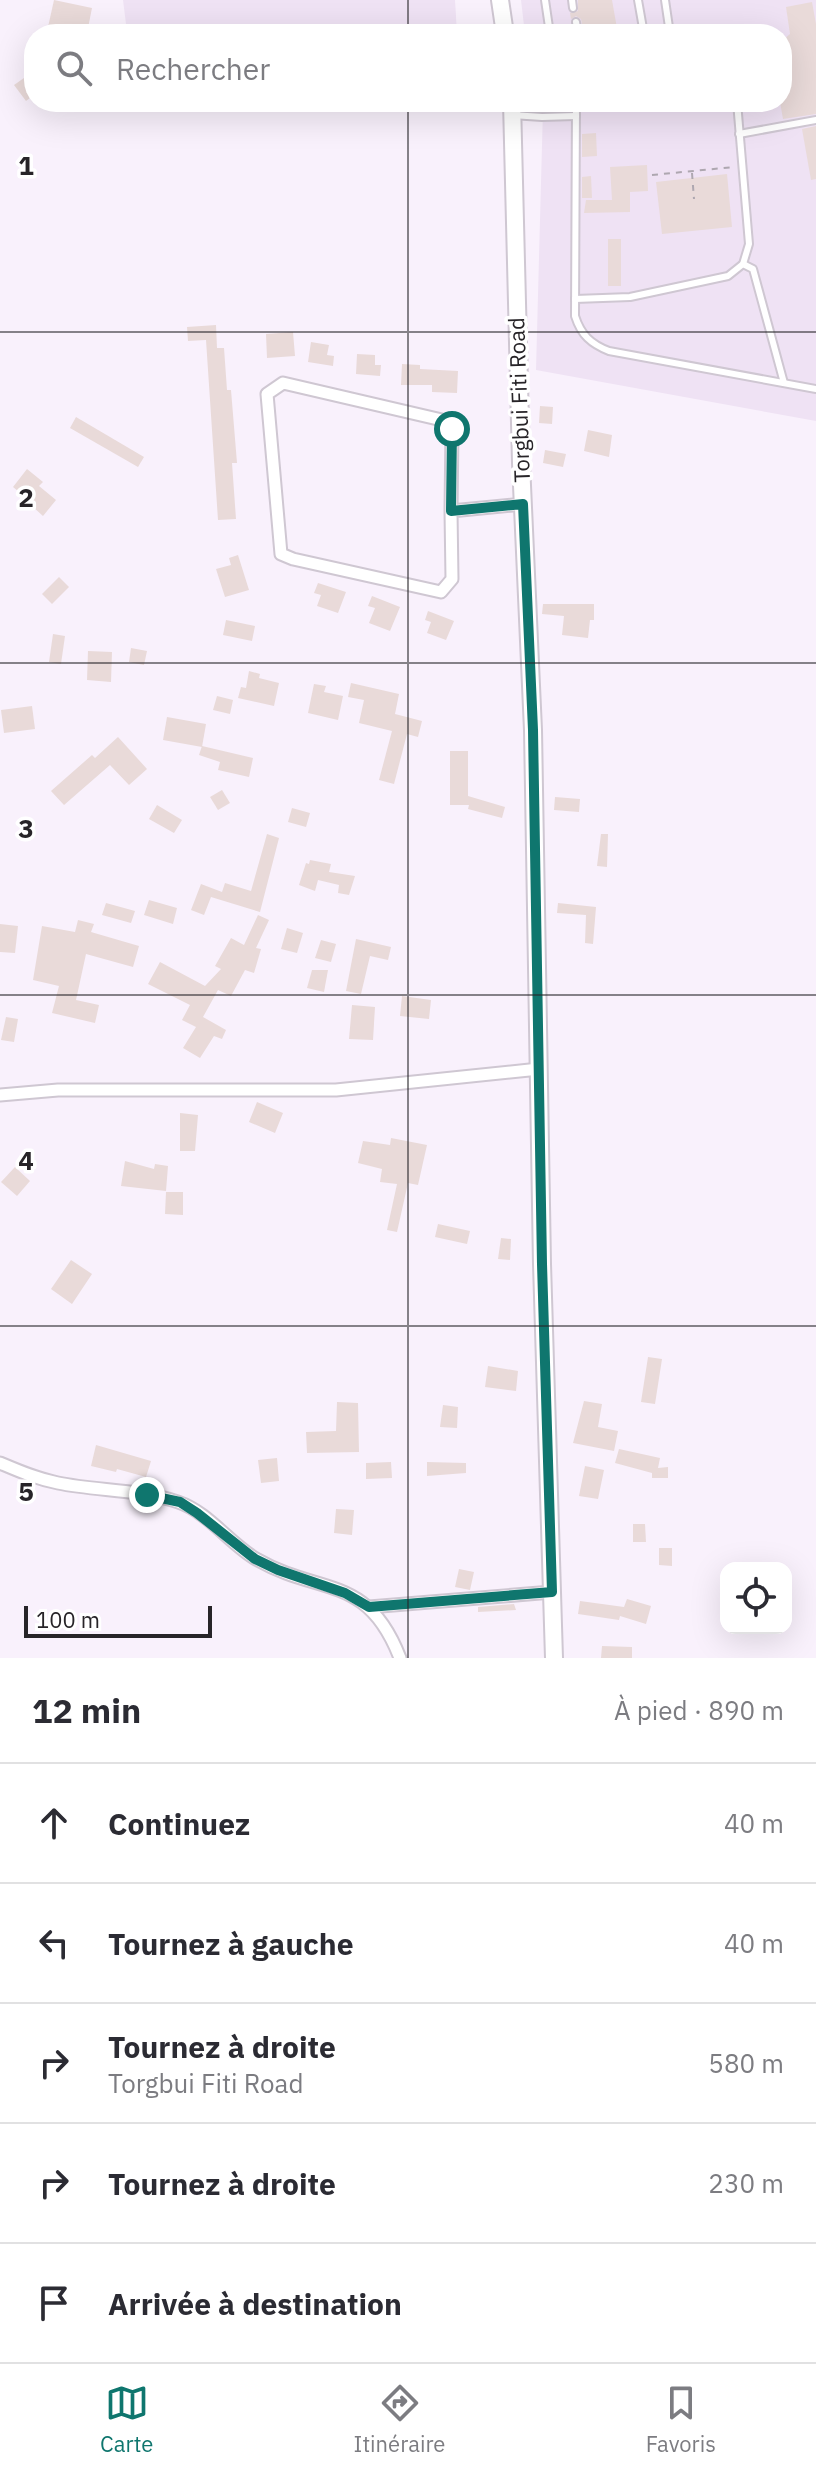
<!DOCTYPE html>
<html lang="fr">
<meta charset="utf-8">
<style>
body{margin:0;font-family:"IBM Plex Sans",sans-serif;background:#f7f7f7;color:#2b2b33}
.controls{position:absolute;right:24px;bottom:24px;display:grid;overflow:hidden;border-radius:16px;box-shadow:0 8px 32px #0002}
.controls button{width:72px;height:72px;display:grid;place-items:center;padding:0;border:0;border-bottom:2px solid #e1e1e2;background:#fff;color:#2b2b33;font:40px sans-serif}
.scale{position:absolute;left:24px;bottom:20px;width:188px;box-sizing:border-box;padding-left:8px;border:4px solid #272428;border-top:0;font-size:22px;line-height:28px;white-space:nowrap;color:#272428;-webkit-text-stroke:6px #fff;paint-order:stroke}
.stop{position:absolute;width:24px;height:24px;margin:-18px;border:6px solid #0f766e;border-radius:50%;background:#fff}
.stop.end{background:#0f766e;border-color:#fff;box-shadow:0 2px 8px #0008}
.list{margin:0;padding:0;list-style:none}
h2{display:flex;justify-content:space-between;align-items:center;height:104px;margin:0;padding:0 32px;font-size:34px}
h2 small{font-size:26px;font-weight:400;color:#7c7c81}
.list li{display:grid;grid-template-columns:52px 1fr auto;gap:24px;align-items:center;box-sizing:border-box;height:120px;padding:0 32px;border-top:2px solid #e1e1e2}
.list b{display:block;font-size:30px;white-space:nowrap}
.list p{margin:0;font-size:26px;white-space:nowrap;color:#7c7c81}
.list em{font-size:26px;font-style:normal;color:#7c7c81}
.icon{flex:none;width:44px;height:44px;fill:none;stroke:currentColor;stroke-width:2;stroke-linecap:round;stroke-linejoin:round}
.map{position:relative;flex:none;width:816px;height:1658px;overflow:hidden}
.search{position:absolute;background:#fff;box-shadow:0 8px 32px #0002;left:24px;right:24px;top:24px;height:88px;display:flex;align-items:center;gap:20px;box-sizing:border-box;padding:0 28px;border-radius:32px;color:#7c7c81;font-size:30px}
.sheet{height:704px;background:#fff}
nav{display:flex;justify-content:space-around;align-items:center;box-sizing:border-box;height:112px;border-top:2px solid #e1e1e2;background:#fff;font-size:22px;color:#7c7c81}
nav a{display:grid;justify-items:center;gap:4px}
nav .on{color:#0f766e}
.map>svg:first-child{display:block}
</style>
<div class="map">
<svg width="816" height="1658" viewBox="0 0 816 1658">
<rect width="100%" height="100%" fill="#f9f1fc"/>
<!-- built -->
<g fill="#efe2f4">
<polygon points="123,0 455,0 457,33 126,24"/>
<polygon points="521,0 816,0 816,421 536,370 543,108 540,108 539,102 782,102 782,34 525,34"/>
</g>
<!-- building -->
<g fill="#e9dad9">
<polygon points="54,0 92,8 88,28 85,27 83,34 48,27"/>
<polygon points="578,0 612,0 618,34 584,34 581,19 576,16 571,19 570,13 578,11"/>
<polygon points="812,2 816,24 816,114 783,119 780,102 782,41 790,34 786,7"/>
<polygon points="34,71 34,95 26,101 14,85"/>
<polygon points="816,126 816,179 811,180 802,129"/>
<polygon points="596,133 597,156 582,157 582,134"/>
<polygon points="647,165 648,191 630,192 630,212 584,213 586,200 612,200 610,167"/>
<polygon points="727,174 732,227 662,234 656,182"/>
<polygon points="591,176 592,198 582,198 582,177"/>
<rect x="608" y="239" width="13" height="47"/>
<polygon points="216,325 217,348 224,348 227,390 231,390 237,463 232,463 236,519 218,520 206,340 188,341 187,327"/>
<polygon points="293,332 295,356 267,358 266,334"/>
<polygon points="311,342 329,345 327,355 334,356 333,366 308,362"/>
<polygon points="357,354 375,355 375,365 381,365 380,376 356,374"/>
<polygon points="402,364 420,365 420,369 458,371 457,393 432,392 432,385 401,385"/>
<polygon points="540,406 553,407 552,424 539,423"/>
<polygon points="76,417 144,457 138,467 70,428"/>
<polygon points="588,430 612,435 609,457 584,451"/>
<polygon points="545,450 566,454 563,467 543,463"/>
<polygon points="27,469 43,482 39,486 56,500 43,516 32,506 34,504 13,487"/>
<polygon points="238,555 249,590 225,597 216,569 231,565 229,558"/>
<polygon points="59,577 69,587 52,604 42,594"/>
<polygon points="318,583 346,592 338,613 317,606 321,595 314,593"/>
<polygon points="372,596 400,607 390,631 369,623 375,608 368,606"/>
<polygon points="543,604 594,604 594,620 590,620 588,638 562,635 564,616 542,614"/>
<polygon points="428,611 454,621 446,640 427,633 431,622 425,620"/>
<polygon points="226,620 255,626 252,641 223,635"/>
<polygon points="53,634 65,636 61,664 49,662"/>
<polygon points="131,648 147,651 144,665 129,662"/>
<polygon points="88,651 112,652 111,682 87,680"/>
<polygon points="249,671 260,674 259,678 279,683 274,706 238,698 241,687 246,688"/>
<polygon points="351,683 399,694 395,714 422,721 418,737 407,734 394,784 379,780 392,731 359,723 364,700 348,697"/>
<polygon points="314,684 326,686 324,692 343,696 338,720 308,713"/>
<polygon points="217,696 233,700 230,714 213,710"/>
<polygon points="32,706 35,729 4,733 1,710"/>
<polygon points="167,717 206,724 202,747 163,740"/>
<polygon points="118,737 147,769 129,785 110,765 64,805 51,791 92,755 95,758"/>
<polygon points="202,746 253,758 249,777 218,770 220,762 199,755"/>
<polygon points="450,751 468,751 468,796 505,807 502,818 468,809 469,805 450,805"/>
<polygon points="222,790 230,803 218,810 210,797"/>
<polygon points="555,797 580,799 579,812 554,810"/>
<polygon points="157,805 182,820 174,833 149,819"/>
<polygon points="292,808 310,813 306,827 288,822"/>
<polygon points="267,834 279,838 260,912 211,897 204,915 191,910 201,884 222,892 225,883 251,891"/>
<polygon points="601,834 608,834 607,867 597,866"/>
<polygon points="310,860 331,864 329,872 355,876 349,895 338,893 339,885 318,880 315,891 299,885 306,863 309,864"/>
<polygon points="149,900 177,908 173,924 144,915"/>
<polygon points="106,903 135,911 131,923 102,915"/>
<polygon points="558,903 596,907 593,944 585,943 586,915 557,913"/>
<polygon points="258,915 269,920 256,948 261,949 254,973 245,970 231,996 218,990 203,1017 226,1030 222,1039 214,1036 200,1058 183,1048 196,1027 182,1020 190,1005 148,984 160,962 205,986 221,969 215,966 231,938 244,945"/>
<polygon points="78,920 94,924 91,932 139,946 133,967 86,954 76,1000 99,1005 95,1023 52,1013 59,986 33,980 42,926 75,932"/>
<polygon points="0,924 18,926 15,953 0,952"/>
<polygon points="287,928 303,933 297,953 281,949"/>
<polygon points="356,939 391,947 388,960 370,956 361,994 346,991"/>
<polygon points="321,940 336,944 331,962 315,958"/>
<polygon points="312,970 328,970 324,992 307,988"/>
<polygon points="402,996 431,1000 429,1019 400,1016"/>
<polygon points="352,1005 375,1007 373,1040 349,1039"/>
<polygon points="6,1017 18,1019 14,1042 1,1040"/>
<polygon points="257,1102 283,1113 275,1133 249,1122"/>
<polygon points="180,1113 198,1115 195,1151 180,1151"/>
<polygon points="391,1138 427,1145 418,1185 408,1183 397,1232 387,1230 397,1184 380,1182 382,1169 358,1163 363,1141 390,1145"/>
<polygon points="125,1161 154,1169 155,1164 168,1166 166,1191 121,1186"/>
<polygon points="15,1167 30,1181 17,1196 1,1182"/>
<polygon points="166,1192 183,1192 183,1215 165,1214"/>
<polygon points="438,1224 470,1231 467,1244 435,1237"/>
<polygon points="501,1238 511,1239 510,1260 498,1259"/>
<polygon points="71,1260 92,1274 72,1304 51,1289"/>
<polygon points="648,1357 662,1359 655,1404 641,1402"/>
<polygon points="488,1366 518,1371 516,1391 485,1387"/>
<polygon points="584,1401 602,1404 598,1427 618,1431 614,1451 573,1443"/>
<polygon points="337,1402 358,1403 359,1452 307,1453 306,1432 336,1431"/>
<polygon points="443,1405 458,1407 457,1428 440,1427"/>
<polygon points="96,1445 151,1461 146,1477 117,1469 116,1472 91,1466"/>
<polygon points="619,1449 660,1458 658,1468 668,1467 668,1478 652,1478 652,1473 615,1463"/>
<polygon points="277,1458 279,1481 261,1483 258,1460"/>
<polygon points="391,1462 392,1478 366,1479 366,1463"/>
<polygon points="427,1462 466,1463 466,1473 427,1476"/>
<polygon points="585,1466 604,1470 598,1499 579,1496"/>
<polygon points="336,1509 354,1510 352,1535 334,1533"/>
<polygon points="633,1524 645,1524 646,1542 633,1542"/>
<polygon points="659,1548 672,1548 672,1566 659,1565"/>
<polygon points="459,1569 474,1572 470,1590 455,1587"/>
<polygon points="627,1599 651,1606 646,1624 620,1616 619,1620 578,1614 580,1601 624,1607"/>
<polygon points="514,1604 516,1610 478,1612 478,1607"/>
<polygon points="602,1646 632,1647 632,1658 601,1658"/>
</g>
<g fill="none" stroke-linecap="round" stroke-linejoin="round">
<defs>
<g id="lane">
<polyline points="545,0 550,34"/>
<polyline points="572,0 573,8"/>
<polyline points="638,0 644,34"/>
<polyline points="665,0 670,34"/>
<polyline points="576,22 578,34"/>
<path d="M576 102 575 316C581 335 591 344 609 351L816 389"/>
<polyline points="512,115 542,117 576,116"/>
<polyline points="739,134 816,120"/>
<polyline points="743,264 753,269 784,383"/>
<polyline points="575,299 630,297 728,276 743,264 749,244 737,102"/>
</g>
<g id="street">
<polyline points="451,511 452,579 441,592 293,559 281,554 267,394 283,383 442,420 452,429 451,511 523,504"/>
<polyline points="0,1095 58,1090 336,1090 539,1069"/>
<path d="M0 1463C19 1471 37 1479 58 1483 97 1491 139 1489 178 1502 208 1512 229 1543 256 1559 320 1596 367 1573 400 1658"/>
<polyline points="369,1607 552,1592"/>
</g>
<g id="secondary">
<polyline points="500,0 505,34"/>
<polyline points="512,102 521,463 533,730 542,1264 554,1658"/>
</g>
</defs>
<!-- lane casing -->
<use href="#lane" stroke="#cfc7d2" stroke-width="10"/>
<!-- street casing -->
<use href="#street" stroke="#cfc7d2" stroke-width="15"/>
<!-- secondary casing -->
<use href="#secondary" stroke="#cfc7d2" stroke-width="20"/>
<!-- path -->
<g stroke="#aea7b0" stroke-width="2" stroke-dasharray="6 6" stroke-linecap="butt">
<polyline points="692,173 694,199"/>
<polyline points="652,175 734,167"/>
</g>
<!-- lane -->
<use href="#lane" stroke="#fff" stroke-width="6"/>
<!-- street -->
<use href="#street" stroke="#fff" stroke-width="11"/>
<!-- secondary -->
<use href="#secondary" stroke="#fff" stroke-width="16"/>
</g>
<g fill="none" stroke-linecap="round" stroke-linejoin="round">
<!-- route -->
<polyline stroke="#0f766e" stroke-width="10" points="147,1495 180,1502 197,1513 255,1559 278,1570 345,1593 369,1607 552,1592 542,1264 533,730 523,504 451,511 452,429"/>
</g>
<!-- grid -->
<path fill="none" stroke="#272428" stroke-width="2" stroke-opacity="0.55" d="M408 0V34M408 102V1658M0 332H816M0 663H816M0 995H816M0 1326H816"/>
<g text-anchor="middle" stroke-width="7" stroke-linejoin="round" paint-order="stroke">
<!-- street labels -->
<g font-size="22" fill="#272428" stroke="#fff">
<text transform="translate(519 400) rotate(-92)" y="8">Torgbui Fiti Road</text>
</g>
</g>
<g font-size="26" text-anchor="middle" font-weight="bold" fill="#272428" stroke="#fff" stroke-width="7" stroke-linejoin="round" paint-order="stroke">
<text x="26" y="175">1</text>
<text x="26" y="507">2</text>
<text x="26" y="838">3</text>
<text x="26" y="1170">4</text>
<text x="26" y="1501">5</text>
</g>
</svg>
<div class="controls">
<button><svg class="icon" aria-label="locate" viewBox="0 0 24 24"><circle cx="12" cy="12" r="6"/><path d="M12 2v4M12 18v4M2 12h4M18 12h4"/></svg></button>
</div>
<div class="scale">100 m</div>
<div class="stop" style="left:452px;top:429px"></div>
<div class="stop end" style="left:147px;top:1495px"></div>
<div class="search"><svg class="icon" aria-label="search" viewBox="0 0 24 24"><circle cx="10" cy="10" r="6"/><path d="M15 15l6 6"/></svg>Rechercher</div>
</div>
<section class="sheet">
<h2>12 min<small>À pied · 890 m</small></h2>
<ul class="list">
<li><svg class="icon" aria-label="ahead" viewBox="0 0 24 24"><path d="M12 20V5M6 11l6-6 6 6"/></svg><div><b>Continuez</b></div><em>40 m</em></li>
<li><svg class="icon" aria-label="left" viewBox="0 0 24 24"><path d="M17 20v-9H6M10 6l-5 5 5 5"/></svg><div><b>Tournez à gauche</b></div><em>40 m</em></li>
<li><svg class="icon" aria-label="right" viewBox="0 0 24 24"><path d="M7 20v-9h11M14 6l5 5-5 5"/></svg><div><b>Tournez à droite</b><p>Torgbui Fiti Road</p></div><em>580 m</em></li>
<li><svg class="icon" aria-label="right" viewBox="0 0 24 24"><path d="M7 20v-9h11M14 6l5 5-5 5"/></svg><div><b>Tournez à droite</b></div><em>230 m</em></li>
<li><svg class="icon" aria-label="arrive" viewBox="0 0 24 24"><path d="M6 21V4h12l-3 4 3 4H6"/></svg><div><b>Arrivée à destination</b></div></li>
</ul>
</section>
<nav>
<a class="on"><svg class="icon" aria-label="map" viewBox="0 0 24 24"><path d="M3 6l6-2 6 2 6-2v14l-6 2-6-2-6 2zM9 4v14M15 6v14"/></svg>Carte</a>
<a><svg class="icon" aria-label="directions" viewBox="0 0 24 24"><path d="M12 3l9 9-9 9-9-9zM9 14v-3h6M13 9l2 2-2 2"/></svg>Itinéraire</a>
<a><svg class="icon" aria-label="saved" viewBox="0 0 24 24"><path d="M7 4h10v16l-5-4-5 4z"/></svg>Favoris</a>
</nav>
